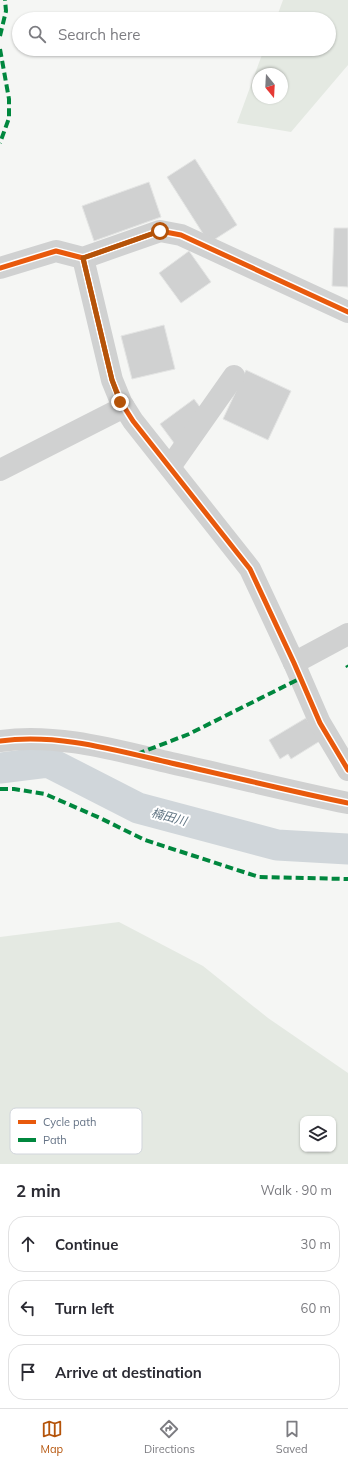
<!DOCTYPE html>
<meta charset="utf-8">
<style>
body{margin:0;font-family:Mulish,"Noto Sans JP",sans-serif;background:#f2f2f3;color:#2b2b33}
.controls{position:absolute;right:12px;bottom:12px;display:grid;overflow:hidden;border-radius:8px;box-shadow:0 1px 3px #0004}
.controls button{width:36px;height:36px;display:grid;place-items:center;padding:0;border:0;border-bottom:1px solid #e1e1e2;background:#fff;color:#2b2b33;font:20px sans-serif}
.compass{position:absolute;left:252px;top:68px;width:36px;height:36px;border-radius:50%;background:#fff;box-shadow:0 1px 3px #0004;rotate:162deg}
.stop{position:absolute;width:12px;height:12px;margin:-9px;border:3px solid #b45309;border-radius:50%;background:#fff}
.stop.end{background:#b45309;border-color:#fff;box-shadow:0 1px 4px #0008}
.list{margin:0;padding:0;list-style:none}
h2{display:flex;justify-content:space-between;align-items:center;height:52px;margin:0;padding:0 16px;font-size:17px}
h2 small{font-size:13px;font-weight:400;color:#7c7c81}
.list li{display:grid;grid-template-columns:26px 1fr auto;gap:12px;align-items:center;box-sizing:border-box;height:56px;margin:0 8px 8px;padding:0 8px;border:1px solid #e1e1e2;border-radius:16px}
.list b{display:block;font-size:15px;white-space:nowrap}
.list em{font-size:13px;font-style:normal;color:#7c7c81}
.icon{flex:none;width:22px;height:22px;fill:none;stroke:currentColor;stroke-width:2;stroke-linecap:round;stroke-linejoin:round}
.map{position:relative;flex:none;width:348px;height:1164px;overflow:hidden}
.search{position:absolute;background:#fff;box-shadow:0 1px 3px #0004;left:12px;right:12px;top:12px;height:44px;display:flex;align-items:center;gap:10px;box-sizing:border-box;padding:0 14px;border-radius:22px;color:#7c7c81;font-size:15px}
.sheet{height:244px;background:#fff}
nav{display:flex;justify-content:space-around;align-items:center;box-sizing:border-box;height:56px;border-top:1px solid #e1e1e2;background:#fff;font-size:11px;color:#7c7c81}
nav a{display:grid;justify-items:center;gap:2px}
nav .on{color:#b45309}
.map>svg:first-child{display:block}
</style>
<div class="map">
<svg width="348" height="1164" viewBox="0 0 348 1164">
<rect width="100%" height="100%" fill="#f5f6f4"/>
<!-- green -->
<g fill="#e4e9e2" fill-rule="evenodd">
<path d="M283 0H348V65L291 132 237 123 264 49H329V19H276ZM258 74H282V98H258Z"/>
<path d="M119 922 203 966 268 1018 348 1073V1164H0V937ZM303 1119H333V1149H303Z"/>
</g>
<g fill="none" stroke-linecap="round" stroke-linejoin="round">
<!-- river -->
<polyline stroke="#d0d6da" stroke-width="31" points="0,768 48,762 138,808 277,845 348,849"/>
</g>
<!-- building -->
<g fill="#d0d1d1" stroke="#e4e5e4">
<polygon points="195,159 237,225 209,243 167,177"/>
<polygon points="149,182 161,217 94,241 82,206"/>
<polygon points="334,228 348,228 348,287 332,286"/>
<polygon points="189,251 211,282 181,303 159,273"/>
<polygon points="164,325 175,369 132,379 121,336"/>
<polygon points="246,370 291,391 268,440 223,419"/>
<polygon points="194,399 211,422 177,447 160,424"/>
<polygon points="306,718 320,741 291,759 288,754 280,759 269,740"/>
</g>
<g fill="none" stroke-linecap="round" stroke-linejoin="round">
<!-- minor -->
<g stroke="#d0d1d1" stroke-width="22">
<polyline points="83,258 112,380 121,402 133,421 250,569 294,663 320,723 348,770"/>
<polyline points="0,268 56,251 83,258 160,231 181,235 348,312"/>
<polyline points="170,467 234,376"/>
<polyline points="0,470 124,407"/>
<polyline points="294,663 348,634"/>
<path d="M0 741C57 733 115 750 171 763 230 776 289 791 348 803"/>
</g>
<!-- quiet -->
<g stroke="#00873e" stroke-width="4" stroke-dasharray="8 4" stroke-linecap="butt">
<polyline points="0,36 6,11 5,0"/>
<polyline points="0,49 9,99 9,118 0,143"/>
<polyline points="347,665 348,667"/>
<polyline points="137,754 189,734 301,678"/>
<polyline points="0,789 14,789 45,794 100,818 145,840 259,877 348,879"/>
</g>
<defs>
<g id="cycleway">
<polyline points="83,258 112,380 121,402 133,421 250,569 294,663 320,723 348,770"/>
<polyline points="0,268 56,251 83,258 160,231 181,235 348,312"/>
<path d="M0 741C57 733 115 750 171 763 230 776 289 791 348 803"/>
</g>
</defs>
<!-- cycleway casing -->
<use href="#cycleway" stroke="#fff" stroke-width="8"/>
<!-- cycleway -->
<use href="#cycleway" stroke="#e8590c" stroke-width="5"/>
</g>
<g fill="none" stroke-linecap="round" stroke-linejoin="round">
<!-- route -->
<polyline stroke="#b45309" stroke-width="5" points="120,402 112,380 83,258 160,231"/>
</g>
<g text-anchor="middle" stroke-width="4" stroke-linejoin="round" paint-order="stroke">
<!-- water labels -->
<g font-size="12" font-style="italic" fill="#607482" stroke="#fff">
<text transform="translate(169 817) rotate(15)" y="4">楠田川</text>
</g>
</g>
<!-- legend -->
<rect x="10" y="1108" width="132" height="46" rx="6" fill="#fff" stroke="#d1d5db" stroke-width="1"/>
<rect x="18" y="1120" width="18" height="4" fill="#e8590c"/>
<rect x="18" y="1138" width="18" height="4" fill="#00873e"/>
<g font-size="11" fill="#657386">
<text x="43" y="1126">Cycle path</text>
<text x="43" y="1144">Path</text>
</g>
</svg>
<div class="controls">
<button><svg class="icon" aria-label="layers" viewBox="0 0 24 24"><path d="M12 4l9 5-9 5-9-5zM3 14l9 5 9-5"/></svg></button>
</div>
<svg class="compass" viewBox="-18 -18 36 36"><path d="M0-13l5 13h-10z" fill="#e53935"/><path d="M0 13l5-13h-10z" fill="#7c7c81"/></svg>
<div class="stop" style="left:160px;top:231px"></div>
<div class="stop end" style="left:120px;top:402px"></div>
<div class="search"><svg class="icon" aria-label="search" viewBox="0 0 24 24"><circle cx="10" cy="10" r="6"/><path d="M15 15l6 6"/></svg>Search here</div>
</div>
<section class="sheet">
<h2>2 min<small>Walk · 90 m</small></h2>
<ul class="list">
<li><svg class="icon" aria-label="ahead" viewBox="0 0 24 24"><path d="M12 20V5M6 11l6-6 6 6"/></svg><div><b>Continue</b></div><em>30 m</em></li>
<li><svg class="icon" aria-label="left" viewBox="0 0 24 24"><path d="M17 20v-9H6M10 6l-5 5 5 5"/></svg><div><b>Turn left</b></div><em>60 m</em></li>
<li><svg class="icon" aria-label="arrive" viewBox="0 0 24 24"><path d="M6 21V4h12l-3 4 3 4H6"/></svg><div><b>Arrive at destination</b></div></li>
</ul>
</section>
<nav>
<a class="on"><svg class="icon" aria-label="map" viewBox="0 0 24 24"><path d="M3 6l6-2 6 2 6-2v14l-6 2-6-2-6 2zM9 4v14M15 6v14"/></svg>Map</a>
<a><svg class="icon" aria-label="directions" viewBox="0 0 24 24"><path d="M12 3l9 9-9 9-9-9zM9 14v-3h6M13 9l2 2-2 2"/></svg>Directions</a>
<a><svg class="icon" aria-label="saved" viewBox="0 0 24 24"><path d="M7 4h10v16l-5-4-5 4z"/></svg>Saved</a>
</nav>
